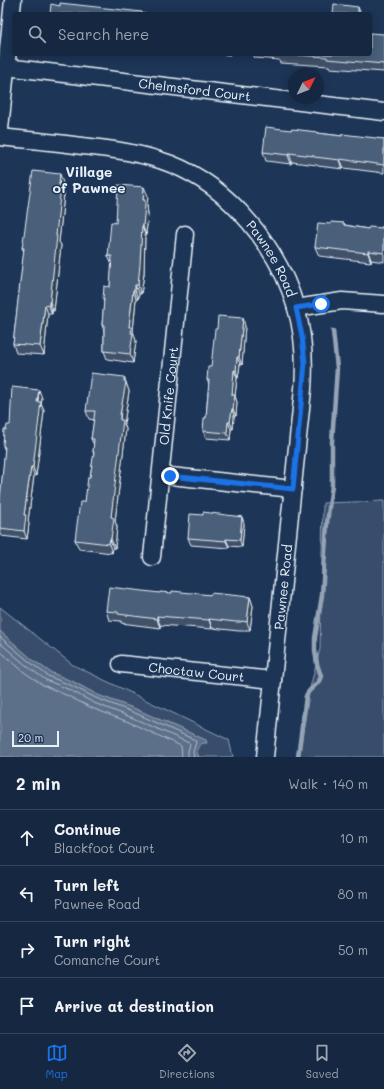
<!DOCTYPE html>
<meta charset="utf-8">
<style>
body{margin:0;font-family:Mali,sans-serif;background:#23344c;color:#f1f3f6}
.compass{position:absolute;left:288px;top:68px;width:36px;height:36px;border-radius:50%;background:#162841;box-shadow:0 2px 10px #0003;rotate:47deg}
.scale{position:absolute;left:12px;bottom:10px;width:47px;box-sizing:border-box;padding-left:4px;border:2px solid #e8f1f8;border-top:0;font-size:11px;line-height:14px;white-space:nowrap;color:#e8f1f8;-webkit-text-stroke:3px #1d3557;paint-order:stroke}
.stop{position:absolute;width:12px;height:12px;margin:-9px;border:3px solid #1a73e8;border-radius:50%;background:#fff}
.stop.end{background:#1a73e8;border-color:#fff;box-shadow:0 1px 4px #0008}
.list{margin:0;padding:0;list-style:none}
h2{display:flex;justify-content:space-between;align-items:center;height:52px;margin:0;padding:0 16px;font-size:17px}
h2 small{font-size:13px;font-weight:400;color:#9ea6b1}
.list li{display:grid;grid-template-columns:26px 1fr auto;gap:12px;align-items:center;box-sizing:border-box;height:56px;padding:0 16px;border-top:1px solid #35445a}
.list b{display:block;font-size:15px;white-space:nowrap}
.list p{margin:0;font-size:13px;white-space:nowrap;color:#9ea6b1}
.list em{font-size:13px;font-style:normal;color:#9ea6b1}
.icon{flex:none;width:22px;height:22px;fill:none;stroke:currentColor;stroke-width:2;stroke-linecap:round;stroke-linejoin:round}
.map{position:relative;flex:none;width:384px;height:757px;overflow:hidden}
.search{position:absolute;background:#162841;box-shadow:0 2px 10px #0003;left:12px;right:12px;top:12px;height:44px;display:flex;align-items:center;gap:10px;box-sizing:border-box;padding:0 14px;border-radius:4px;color:#9ea6b1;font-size:15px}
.sheet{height:276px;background:#162841}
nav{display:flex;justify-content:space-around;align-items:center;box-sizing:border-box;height:56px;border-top:1px solid #35445a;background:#162841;font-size:11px;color:#9ea6b1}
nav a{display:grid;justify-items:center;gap:2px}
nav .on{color:#1a73e8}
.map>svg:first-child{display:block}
</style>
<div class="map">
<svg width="384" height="757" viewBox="0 0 384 757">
<rect width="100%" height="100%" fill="#1d3557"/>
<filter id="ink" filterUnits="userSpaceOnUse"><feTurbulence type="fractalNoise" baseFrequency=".025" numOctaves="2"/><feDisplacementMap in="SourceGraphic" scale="8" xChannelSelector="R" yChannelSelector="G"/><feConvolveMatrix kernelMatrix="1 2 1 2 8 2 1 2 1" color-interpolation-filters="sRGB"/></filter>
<g filter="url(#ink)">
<!-- green -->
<g fill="#374d6c" stroke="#909fb2">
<polygon points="384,501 384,757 299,757 310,688 320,649 323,503"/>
<polygon points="0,607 73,665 229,740 233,757 0,757"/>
</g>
<!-- water -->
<path fill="#5d7089" stroke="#95a4b5" d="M0 631 33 660 50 672 74 682 98 695 136 709 206 740 207 743C200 743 199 745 197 752L199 757H0Z"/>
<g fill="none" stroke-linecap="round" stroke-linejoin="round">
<!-- shore -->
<g stroke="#b0bdcc" stroke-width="1">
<polyline points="0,637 31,663 48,676 72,686 96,698 135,713 195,740 196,742 193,752 194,757"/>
<polyline points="0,643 28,667 46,680 70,690 94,703 133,718 189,743 190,744 188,751 188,757"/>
<polyline points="0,651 24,672 43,685 68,696 92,708 131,723 181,746 182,757"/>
</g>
<!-- stream -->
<path stroke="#95a4b5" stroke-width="4.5" d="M298 757 306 696C310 686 319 686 321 676L317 664 315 651V638L322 595 327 523 332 485V442L337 368 333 331"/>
<defs>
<g id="minor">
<path id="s1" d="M6 67 384 112"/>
<polyline points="0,129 13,0"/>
<path id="s2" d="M0 137C27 140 54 142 82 146 112 149 142 153 171 164 230 187 279 248 296 308 304 335 305 362 303 389L265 757"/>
<polyline points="296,308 342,301 384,304"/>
<polyline points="161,475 293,489"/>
<path id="s3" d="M152 557 185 234"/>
<path id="s4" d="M121 664 273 680"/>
</g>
</defs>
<!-- minor casing -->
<use href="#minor" stroke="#e8f1f8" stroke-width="19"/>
<!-- minor -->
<use href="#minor" stroke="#1d3557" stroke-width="16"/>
</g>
<!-- wall -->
<g fill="#3f5169" stroke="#e8f1f8">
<polygon points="384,34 384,72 330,68 329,66 280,63 279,60 255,58 253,54 370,54"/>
<polygon points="217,54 230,54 230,55"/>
<polygon points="291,130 317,132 318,133 342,136 384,139 384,173 344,168 343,169 318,166 317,165 292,162 291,164 266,161 263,152"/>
<polygon points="63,183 62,189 64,194 59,242 61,245 54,311 52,311 52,314 48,314 44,355 16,353 13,344 24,252 22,248"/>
<polygon points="148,196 147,206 148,214 146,235 145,235 144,274 141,294 139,294 138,299 136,299 133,331 136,341 133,363 107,359 104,351 104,331 102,325 104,302 103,299 110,287 112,265 108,256 116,223"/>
<polygon points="344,223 345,225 368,229 382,228 384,227 384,262 371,260 371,262 319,256 315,247 331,224"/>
<polygon points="245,326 242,365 240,364 238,378 237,378 235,396 237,402 236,416 234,416 233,429 231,429 230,440 206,438 203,431 206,418 208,393 209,384 207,380"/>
<polygon points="124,377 129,391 124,424 126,429 115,521 117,527 115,548 113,548 112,553 79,549 75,540 85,502 94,455 93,452 94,445 91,439 94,420 89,419 86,411"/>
<polygon points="42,398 41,404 44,411 36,476 34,476 28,521 29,524 27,539 1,536 0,534 0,500 5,451 3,446 6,430 10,425"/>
<polygon points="203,515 242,517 244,524 242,547 229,546 229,548 191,545 188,538"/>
<polygon points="160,593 250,597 253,606 250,630 245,630 245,631 239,631 212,628 212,629 160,625 160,628 121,623 121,621 109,620 106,611"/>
</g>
<!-- shaded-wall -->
<g fill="#334255" stroke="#e8f1f8">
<polygon points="358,7 361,14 358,14"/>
<polygon points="289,153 292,162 291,164 288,155"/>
<polygon points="340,159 344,168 343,169 340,160"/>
<polygon points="60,174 63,183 62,189 64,194 59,242 61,245 54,311 50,302 56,236 59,185"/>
<polygon points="144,187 148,196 147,206 148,214 146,235 143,226 143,200"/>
<polygon points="142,226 145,235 144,274 141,294 138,285"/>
<polygon points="368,251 371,260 371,262 368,253"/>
<polygon points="135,285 139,294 138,299 135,290"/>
<polygon points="133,290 136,299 133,331 136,341 133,363 130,354 129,327"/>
<polygon points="49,302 52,311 52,314 49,306"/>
<polygon points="45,305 48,314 44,355 40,346"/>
<polygon points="243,318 245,326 242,365 239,357"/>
<polygon points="237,357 240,364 238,378 236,371"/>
<polygon points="234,370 237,378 235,396 237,402 236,416 233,409 232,395"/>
<polygon points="124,377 129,391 124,424 126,429 115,521 117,527 115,548 111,539 111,517"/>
<polygon points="39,390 42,398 41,404 44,411 36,476 33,467"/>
<polygon points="232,409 234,416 233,429 230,422"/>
<polygon points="228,422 231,429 230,440 227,433"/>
<polygon points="31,467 34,476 28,521 29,524 27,539 24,531 24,515"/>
<polygon points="242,517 244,524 242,547 240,540"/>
<polygon points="110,539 113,548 112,553 109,544"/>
<polygon points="226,539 229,546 229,548 226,541"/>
<polygon points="250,597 253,606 250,630 247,622"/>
<polygon points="157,616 160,625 160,628 157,619"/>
<polygon points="209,619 212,628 212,629 209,620"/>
</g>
<!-- building -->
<g fill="#495e7a" stroke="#e8f1f8">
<polygon points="60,3 142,12 142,14 146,14 50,14 51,4 60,6"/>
<polygon points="334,4 358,7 358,14 333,14"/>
<polygon points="370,33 384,34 384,64 327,59 327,57 280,54 370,54"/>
<polygon points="266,127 291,130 292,129 317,132 317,133 342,136 342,134 384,139 384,165 340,159 340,160 314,157 314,156 289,153 288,155 263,152"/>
<polygon points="33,171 60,174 59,185 61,185 56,236 57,236 50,302 49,302 49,306 45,305 40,346 13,344 24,248 22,248 24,235"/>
<polygon points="118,185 144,187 143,200 145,200 145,205 143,226 142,226 140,265 138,285 135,285 135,290 133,290 129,327 132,327 131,333 133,333 130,354 104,351 104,325 102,325 104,299 103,299 104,286 110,287 112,256 108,256 111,222 116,223"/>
<polygon points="331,222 344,223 344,225 368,229 369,227 382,228 382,226 384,227 384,253 368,251 368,253 315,247 318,223 331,224"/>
<polygon points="218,316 243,318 239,357 237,357 236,371 234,370 232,395 235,395 233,409 232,409 230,422 228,422 227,433 203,431 204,418 206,418 208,393 209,380 207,380 208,367 211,367 215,329 217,329"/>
<polygon points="91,373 124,377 124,381 126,382 120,415 120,420 123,420 111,517 114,518 111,539 110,539 109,544 75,540 80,502 85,502 88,477 90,477 94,452 93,452 94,439 91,439 95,411 86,411"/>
<polygon points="12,387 39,390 37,402 41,402 33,467 31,467 24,515 26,515 24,531 0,528 0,500 5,447 3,446 4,429 6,430 7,425 10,425"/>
<polygon points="203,512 242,517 240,540 226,539 226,541 188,538 190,514 203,515"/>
<polygon points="109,587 160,593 160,592 172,593 172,591 211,595 211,593 250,597 247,622 241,621 241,622 236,622 209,619 209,620 157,616 157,619 118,614 118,612 106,611"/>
</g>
</g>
<g fill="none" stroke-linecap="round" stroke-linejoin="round" filter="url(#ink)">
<!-- route -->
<polyline stroke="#1a73e8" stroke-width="5" points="170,476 293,489 305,363 302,336 296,308 321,304"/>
</g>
<g text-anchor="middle" stroke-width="3" stroke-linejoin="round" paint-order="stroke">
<!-- street labels -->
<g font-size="13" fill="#e8f1f8" stroke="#1d3557">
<text dy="5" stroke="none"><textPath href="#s1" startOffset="190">Chelmsford Court</textPath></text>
<text dy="5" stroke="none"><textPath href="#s2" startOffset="315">Pawnee Road</textPath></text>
<text dy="5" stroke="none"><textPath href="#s3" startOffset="162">Old Knife Court</textPath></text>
<text transform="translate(283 587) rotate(-84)" y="5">Pawnee Road</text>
<text dy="5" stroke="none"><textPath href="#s4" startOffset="76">Choctaw Court</textPath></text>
</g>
<!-- neighbourhood labels -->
<g font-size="14" font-weight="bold" fill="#e8f1f8" stroke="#1d3557">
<text x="89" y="177">Village<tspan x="89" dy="16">of Pawnee</tspan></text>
</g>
</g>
</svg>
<svg class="compass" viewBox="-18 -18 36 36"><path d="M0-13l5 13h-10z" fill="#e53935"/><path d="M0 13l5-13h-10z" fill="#9ea6b1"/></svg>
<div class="scale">20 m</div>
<div class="stop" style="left:321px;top:304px"></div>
<div class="stop end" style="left:170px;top:476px"></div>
<div class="search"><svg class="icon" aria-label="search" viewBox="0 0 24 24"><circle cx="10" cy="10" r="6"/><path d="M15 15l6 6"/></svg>Search here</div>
</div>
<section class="sheet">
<h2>2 min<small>Walk · 140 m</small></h2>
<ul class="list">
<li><svg class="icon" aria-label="ahead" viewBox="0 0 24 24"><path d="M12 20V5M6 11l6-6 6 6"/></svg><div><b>Continue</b><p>Blackfoot Court</p></div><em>10 m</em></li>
<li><svg class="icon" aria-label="left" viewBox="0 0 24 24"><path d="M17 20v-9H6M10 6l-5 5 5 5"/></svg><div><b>Turn left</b><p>Pawnee Road</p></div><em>80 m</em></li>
<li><svg class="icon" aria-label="right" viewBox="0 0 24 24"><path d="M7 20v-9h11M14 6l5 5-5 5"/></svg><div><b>Turn right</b><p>Comanche Court</p></div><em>50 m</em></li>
<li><svg class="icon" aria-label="arrive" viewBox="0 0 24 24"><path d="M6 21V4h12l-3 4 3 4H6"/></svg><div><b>Arrive at destination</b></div></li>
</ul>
</section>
<nav>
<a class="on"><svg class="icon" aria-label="map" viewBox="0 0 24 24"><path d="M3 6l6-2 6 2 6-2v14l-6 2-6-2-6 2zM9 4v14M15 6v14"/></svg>Map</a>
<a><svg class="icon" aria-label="directions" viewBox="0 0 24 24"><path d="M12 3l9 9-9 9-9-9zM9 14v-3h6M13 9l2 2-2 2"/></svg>Directions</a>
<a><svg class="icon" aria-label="saved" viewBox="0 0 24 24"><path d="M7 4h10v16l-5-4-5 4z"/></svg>Saved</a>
</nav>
